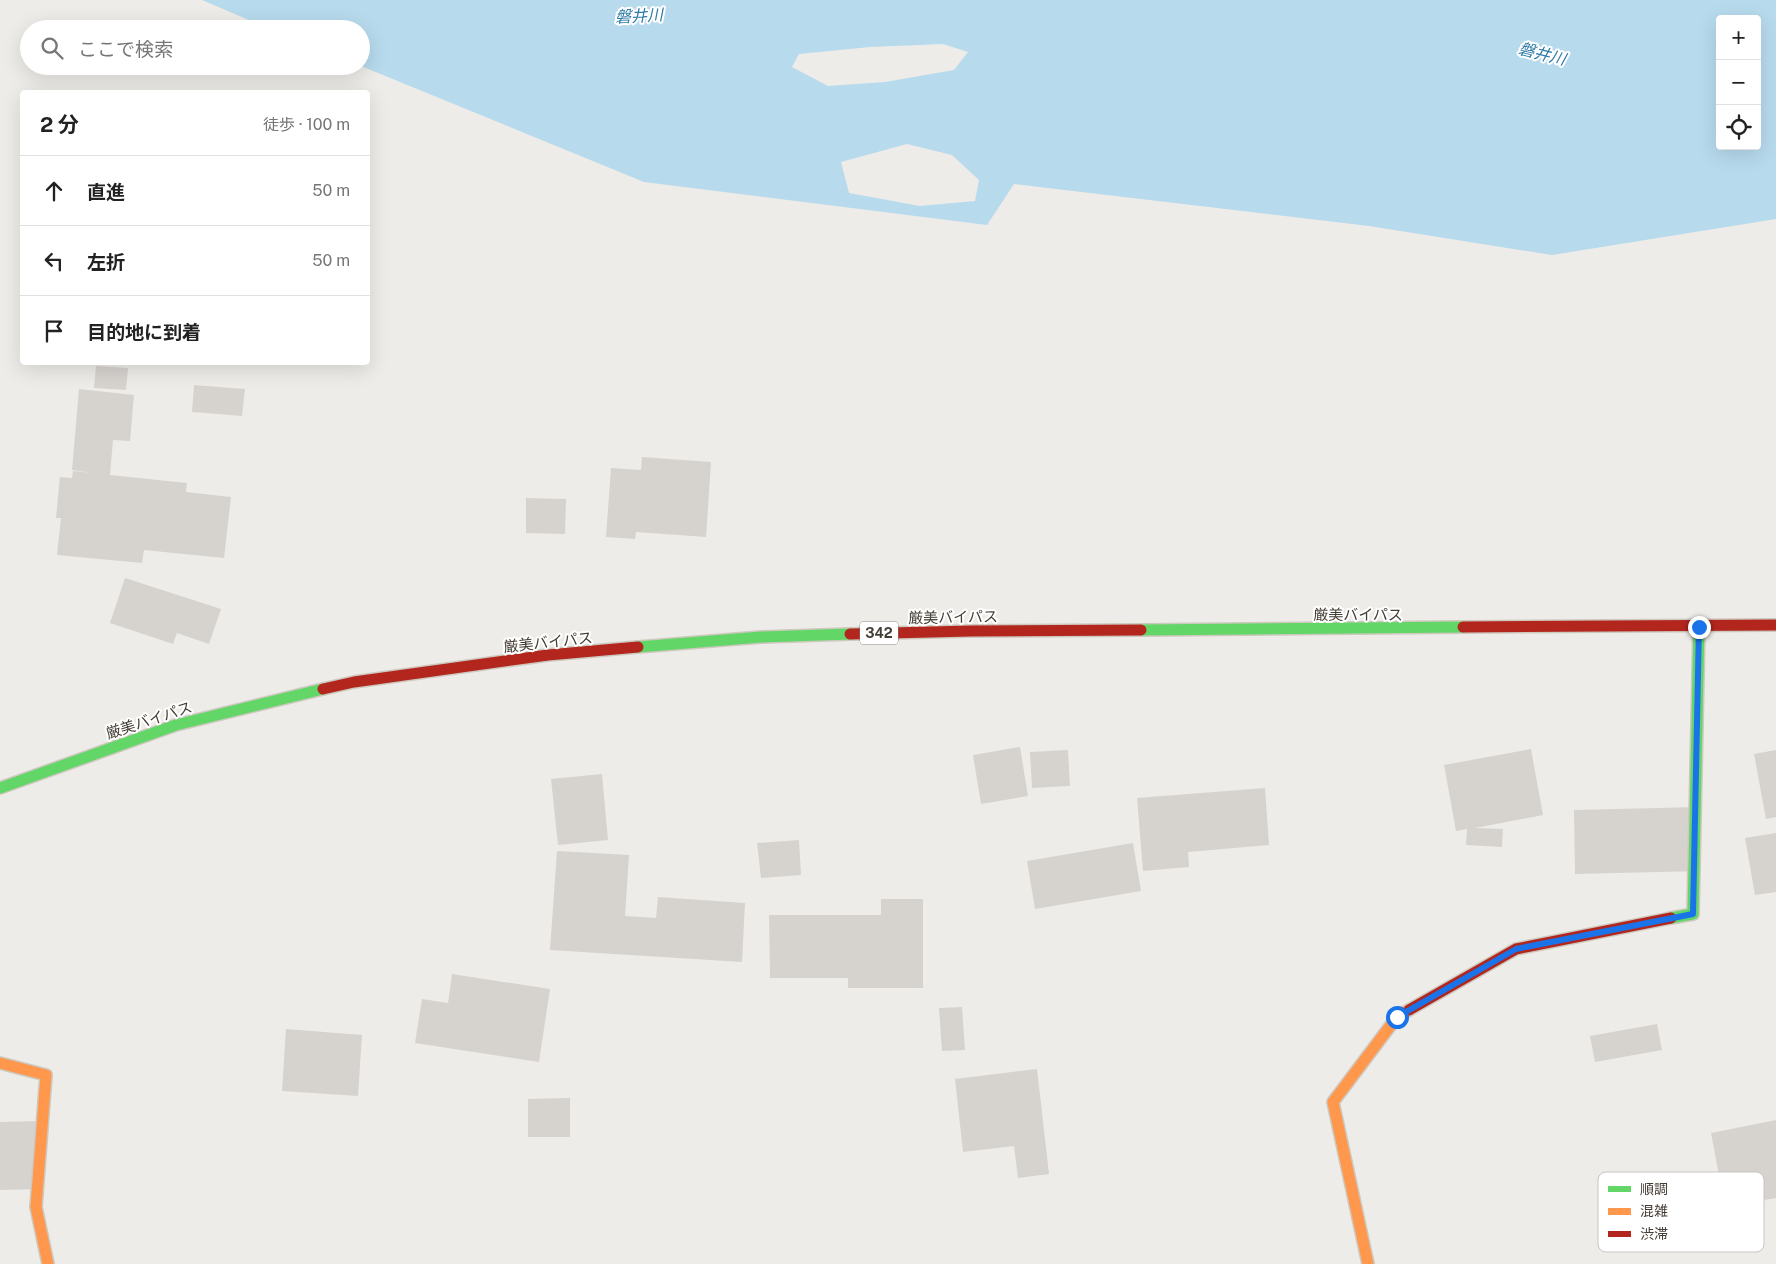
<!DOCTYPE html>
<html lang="ja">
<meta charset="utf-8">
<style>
body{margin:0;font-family:"Public Sans","Noto Sans JP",sans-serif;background:#f2f2f2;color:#222}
.controls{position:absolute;right:15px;top:15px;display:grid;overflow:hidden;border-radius:5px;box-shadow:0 5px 20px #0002}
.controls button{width:45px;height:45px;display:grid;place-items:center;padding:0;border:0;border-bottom:1px solid #e0e0e0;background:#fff;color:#222;font:25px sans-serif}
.stop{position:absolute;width:15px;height:15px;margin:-11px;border:4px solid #1a73e8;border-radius:50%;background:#fff}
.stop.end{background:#1a73e8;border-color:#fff;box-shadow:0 1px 5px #0008}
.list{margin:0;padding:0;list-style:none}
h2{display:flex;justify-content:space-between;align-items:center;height:65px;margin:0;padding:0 20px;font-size:21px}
h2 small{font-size:16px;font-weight:400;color:#767676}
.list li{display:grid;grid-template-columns:32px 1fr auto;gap:15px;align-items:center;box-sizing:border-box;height:70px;padding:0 20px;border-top:1px solid #e0e0e0}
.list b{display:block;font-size:19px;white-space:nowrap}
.list em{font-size:16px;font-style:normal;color:#767676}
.icon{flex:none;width:28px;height:28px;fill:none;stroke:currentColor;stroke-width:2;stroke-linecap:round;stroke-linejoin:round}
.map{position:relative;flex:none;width:1776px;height:1264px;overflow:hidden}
.search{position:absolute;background:#fff;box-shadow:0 5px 20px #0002;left:20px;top:20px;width:350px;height:55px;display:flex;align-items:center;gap:12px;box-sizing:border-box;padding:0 18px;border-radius:28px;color:#767676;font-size:19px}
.panel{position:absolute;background:#fff;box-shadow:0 5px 20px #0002;left:20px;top:90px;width:350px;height:275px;border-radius:5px}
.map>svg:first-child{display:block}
.water{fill:#b7daed;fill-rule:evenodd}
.building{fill:#d6d3cf}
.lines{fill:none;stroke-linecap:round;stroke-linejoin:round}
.fast-casing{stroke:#cec9bf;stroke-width:14}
.slow-casing{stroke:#cec9bf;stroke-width:14}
.jam-casing{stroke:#cec9bf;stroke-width:14}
.fast{stroke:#63d668;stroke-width:11}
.slow{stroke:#ff974d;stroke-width:11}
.jam{stroke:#b3261e;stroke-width:11}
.route{stroke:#1a73e8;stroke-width:6}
.labels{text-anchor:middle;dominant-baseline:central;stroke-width:4;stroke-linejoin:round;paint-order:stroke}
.shield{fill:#fff;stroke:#7c7771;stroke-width:1}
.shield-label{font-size:14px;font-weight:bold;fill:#443d34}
.street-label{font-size:15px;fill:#443d34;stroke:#fff}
.water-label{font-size:16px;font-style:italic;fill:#2e7aa6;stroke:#fff}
.key{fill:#fff;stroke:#c7c5c2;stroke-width:1}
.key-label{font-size:14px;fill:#443d34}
</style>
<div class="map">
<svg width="1776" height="1264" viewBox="0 0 1776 1264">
<rect width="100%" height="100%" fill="#eeece8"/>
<path class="water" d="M202,0H1776V219L1552,255L1369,226L1014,184L987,225L644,182L361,66V29H270ZM1720,19H1757V146H1720ZM943,44L968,52L954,70L885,82L828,86L792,67L799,54L870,47ZM907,144L952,155L979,180L975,201L920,206L849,193L841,162Z"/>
<path class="building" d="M96,366L128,368L126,390L94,388Z
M194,385L245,389L242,416L192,412Z
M79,389L134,395L130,441L113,440L110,475L187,483L186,492L231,497L224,558L144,550L142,563L57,555L61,518H56L60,477L72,478L73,471L93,473L72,470Z
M642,457L711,462L706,537L636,532L635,539L606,537L611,468L641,470Z
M526,498L566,499L565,534L526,533Z
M125,578L221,609L209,644L177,633L173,644L110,623Z
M1020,747L1028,796L981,804L973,755Z
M1531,749L1543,815L1475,828L1503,829L1502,847L1466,845L1467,829L1456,831L1444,765Z
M1068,750L1070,786L1032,788L1030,752Z
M1776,750V817L1766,819L1754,754Z
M602,774L608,840L558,845L551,779Z
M1265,788L1269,845L1188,852L1189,867L1143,871L1137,798Z
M1699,807L1700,871L1575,874L1574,810Z
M1776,833V892L1755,895L1745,838Z
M799,840L801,875L761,878L757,843Z
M1133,843L1141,891L1035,909L1027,861Z
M557,851L629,855L625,916L656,918L658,897L745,903L742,962L550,950Z
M881,899H923V988H848V978H770L769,915H881Z
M452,974L550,989L539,1062L415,1043L422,999L448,1003Z
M962,1007L965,1050L942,1051L939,1008Z
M1657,1024L1662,1050L1595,1062L1590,1036Z
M286,1029L362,1035L358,1096L282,1091Z
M1037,1069L1049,1174L1018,1178L1014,1146L963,1152L955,1079Z
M570,1098V1137H528V1099Z
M1776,1120V1198L1725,1207L1711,1133Z
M37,1121L39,1189L0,1190V1122Z"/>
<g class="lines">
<g class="fast-casing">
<path id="fast" d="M1141,630L1463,627
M638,647L761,637L850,634
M0,788L176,725L323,689
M1671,918L1693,914L1699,627"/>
</g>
<g class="slow-casing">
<path id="slow" d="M0,1063L46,1075L36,1207L48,1264
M1368,1264L1333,1102L1397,1017L1409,1010"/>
</g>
<g class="jam-casing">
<path id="jam" d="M1463,627L1776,625
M850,634L971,631L1141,630
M323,689L354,682L548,655L638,647
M1409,1010L1516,949L1671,918"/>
</g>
<use href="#fast" class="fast"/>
<use href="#slow" class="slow"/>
<use href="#jam" class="jam"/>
</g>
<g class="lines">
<path class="route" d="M1397,1017L1516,949L1693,914L1699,627"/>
</g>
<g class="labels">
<rect class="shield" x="860" y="621.5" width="38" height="23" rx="4"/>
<g class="shield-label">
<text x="879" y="633">342</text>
</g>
<g class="street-label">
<text x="1358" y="614">厳美バイパス</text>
<text transform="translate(953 617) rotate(-1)">厳美バイパス</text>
<text transform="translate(548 642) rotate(-6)">厳美バイパス</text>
<text transform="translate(149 720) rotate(-18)">厳美バイパス</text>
</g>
<g class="water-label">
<text transform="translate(639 16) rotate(-3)">磐井川</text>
<text transform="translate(1542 54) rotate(14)">磐井川</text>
</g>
</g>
<rect x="1598" y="1172" width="166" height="80" rx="8" class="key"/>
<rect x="1608" y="1186" width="23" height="6" fill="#63d668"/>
<rect x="1608" y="1208" width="23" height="7" fill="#ff974d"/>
<rect x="1608" y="1231" width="23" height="6" fill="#b3261e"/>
<g class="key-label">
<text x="1640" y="1194">順調</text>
<text x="1640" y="1216">混雑</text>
<text x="1640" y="1239">渋滞</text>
</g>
</svg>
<div class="controls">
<button>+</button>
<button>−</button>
<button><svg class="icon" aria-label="locate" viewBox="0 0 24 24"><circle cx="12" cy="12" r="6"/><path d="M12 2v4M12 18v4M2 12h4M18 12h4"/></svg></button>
</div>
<div class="stop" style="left:1397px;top:1017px"></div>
<div class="stop end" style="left:1699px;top:627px"></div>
<div class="search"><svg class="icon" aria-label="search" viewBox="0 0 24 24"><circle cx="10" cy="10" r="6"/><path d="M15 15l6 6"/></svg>ここで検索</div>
<section class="panel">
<h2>2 分<small>徒歩 · 100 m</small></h2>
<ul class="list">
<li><svg class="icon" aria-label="ahead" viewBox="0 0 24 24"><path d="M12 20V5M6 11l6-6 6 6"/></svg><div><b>直進</b></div><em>50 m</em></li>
<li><svg class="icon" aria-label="left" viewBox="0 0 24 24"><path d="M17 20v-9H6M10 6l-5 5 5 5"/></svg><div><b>左折</b></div><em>50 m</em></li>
<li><svg class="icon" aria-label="arrive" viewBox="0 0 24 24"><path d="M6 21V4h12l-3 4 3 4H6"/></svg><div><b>目的地に到着</b></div></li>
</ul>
</section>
</div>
